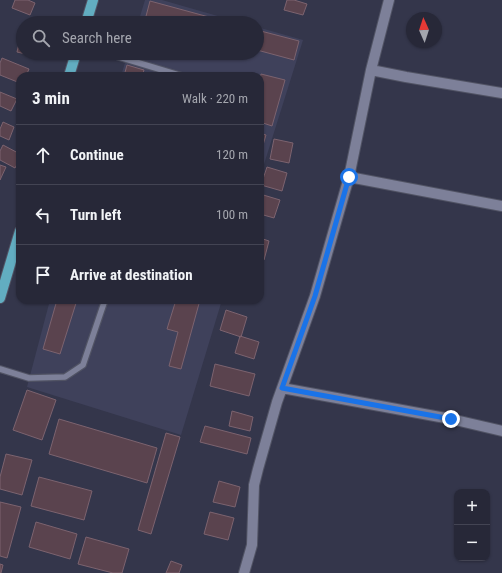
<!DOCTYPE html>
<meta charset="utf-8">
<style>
body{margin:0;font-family:"Roboto Condensed",sans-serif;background:#333443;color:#f1f3f6}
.controls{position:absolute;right:12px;bottom:12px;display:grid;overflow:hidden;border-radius:8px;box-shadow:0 1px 3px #0004}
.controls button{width:36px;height:36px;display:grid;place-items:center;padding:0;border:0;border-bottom:1px solid #434453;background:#272838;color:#f1f3f6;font:20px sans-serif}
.compass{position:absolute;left:406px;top:12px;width:36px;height:36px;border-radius:50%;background:#272838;box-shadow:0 1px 3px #0004;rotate:357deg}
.stop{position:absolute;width:12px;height:12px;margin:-9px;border:3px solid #1a73e8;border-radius:50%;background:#fff}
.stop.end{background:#1a73e8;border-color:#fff;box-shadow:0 1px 4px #0008}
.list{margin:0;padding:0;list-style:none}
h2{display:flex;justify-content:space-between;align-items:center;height:52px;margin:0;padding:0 16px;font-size:17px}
h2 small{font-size:13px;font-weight:400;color:#a4a6ae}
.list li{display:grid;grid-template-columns:26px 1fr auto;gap:12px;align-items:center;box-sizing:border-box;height:60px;padding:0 16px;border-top:1px solid #434453}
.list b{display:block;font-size:15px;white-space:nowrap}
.list em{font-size:13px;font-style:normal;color:#a4a6ae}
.icon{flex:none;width:22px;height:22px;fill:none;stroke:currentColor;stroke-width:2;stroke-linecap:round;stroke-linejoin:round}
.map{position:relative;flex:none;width:502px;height:573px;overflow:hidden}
.search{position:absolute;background:#272838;box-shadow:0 1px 3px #0004;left:16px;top:16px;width:248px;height:44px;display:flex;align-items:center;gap:10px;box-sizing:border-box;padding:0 14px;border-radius:22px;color:#a4a6ae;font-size:15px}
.panel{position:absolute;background:#272838;box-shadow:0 1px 3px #0004;left:16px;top:72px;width:248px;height:232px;border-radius:12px}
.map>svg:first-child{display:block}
.built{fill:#3f415b}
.building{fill:#5a434e;stroke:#7c636f}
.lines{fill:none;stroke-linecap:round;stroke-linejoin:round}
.service-casing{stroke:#515364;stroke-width:8}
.minor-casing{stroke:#515364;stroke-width:12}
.primary-casing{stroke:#515364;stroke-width:12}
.service{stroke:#7d8099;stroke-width:5.5}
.minor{stroke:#7d8099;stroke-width:10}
.primary{stroke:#62adc1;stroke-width:10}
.route{stroke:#1a73e8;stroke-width:5}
</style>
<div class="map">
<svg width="502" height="573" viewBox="0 0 502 573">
<rect width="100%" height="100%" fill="#34364b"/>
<path class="built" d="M145,0H162L242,23H138Z
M257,27L303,40L260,177V76H121L128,53H257Z
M50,300H222L181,435L27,387Z"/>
<path class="building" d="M15,0H28L35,3L30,15L12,8Z
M287,0H294L307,4L303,15L284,10Z
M150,1L231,23H155L145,20Z
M257,30L299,41L294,60L257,50Z
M20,39H23V53H35L34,56L17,52Z
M2,58L29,69L26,76H20V83L0,75V63Z
M127,65L144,70L142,76H124Z
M261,74L285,80L272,126L260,122V79Z
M0,92L17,99L11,111L0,106Z
M3,122L14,127L9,140L0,136V129Z
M260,133L266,135L260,155Z
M274,139L293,143L289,163L270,159Z
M3,145L20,154V159L15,168L0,160V151Z
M0,165L6,167L0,180Z
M267,167L287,173L282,191L261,185Z
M260,194L280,200L274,218L260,214Z
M260,238L269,241L264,260L260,259Z
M57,300H77L60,354L43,349Z
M176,300H200L181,369L169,366L178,332L167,329Z
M226,310L247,317L241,337L220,330Z
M240,336L259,342L254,359L235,353Z
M215,364L255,374L249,396L210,386Z
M27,390L56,400L42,440L13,430Z
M232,411L253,417L250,431L229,426Z
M59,419L157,448L147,483L49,454Z
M205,426L251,438L247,454L200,442Z
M166,433L180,437L151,534L138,530Z
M6,454L32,460L22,495L0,489V477Z
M39,477L92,491L84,520L31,506Z
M219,481L240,487L235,507L213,502Z
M0,502L21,507L7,558L0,556Z
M210,512L234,518L228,540L204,534Z
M36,522L77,534L70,559L29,547Z
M86,537L129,549L122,573H113L78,564Z
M171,561L182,565L179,573H166Z
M0,564L3,565L1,573H0Z"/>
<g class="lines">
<g class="service-casing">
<path id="service" d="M106,53L182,76
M0,369L29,378L65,377L83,365L105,300"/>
</g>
<g class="minor-casing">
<path id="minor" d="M389,0L371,70L406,77L502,93
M371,70L349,177L502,206
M282,388L451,419L502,431
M244,573L252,545L254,485L258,469L277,402L315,296L349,177"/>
</g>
<g class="primary-casing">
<path id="primary" d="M86,23L93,0
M69,76L76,53
M0,298L20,231"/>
</g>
<use href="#service" class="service"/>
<use href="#minor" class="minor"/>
<use href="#primary" class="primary"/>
</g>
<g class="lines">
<path class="route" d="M349,177L315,296L282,388L451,419"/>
</g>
</svg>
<div class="controls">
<button>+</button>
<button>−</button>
</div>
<svg class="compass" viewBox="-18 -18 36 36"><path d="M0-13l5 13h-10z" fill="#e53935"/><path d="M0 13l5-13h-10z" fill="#a4a6ae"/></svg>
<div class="stop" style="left:349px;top:177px"></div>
<div class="stop end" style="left:451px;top:419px"></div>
<div class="search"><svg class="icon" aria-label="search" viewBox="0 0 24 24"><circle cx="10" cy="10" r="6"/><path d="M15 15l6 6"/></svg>Search here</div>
<section class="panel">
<h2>3 min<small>Walk · 220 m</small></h2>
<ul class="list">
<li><svg class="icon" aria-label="ahead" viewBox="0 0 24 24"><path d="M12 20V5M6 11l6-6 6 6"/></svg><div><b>Continue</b></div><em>120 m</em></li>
<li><svg class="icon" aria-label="left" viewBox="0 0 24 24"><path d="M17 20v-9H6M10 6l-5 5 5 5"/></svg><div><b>Turn left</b></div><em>100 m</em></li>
<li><svg class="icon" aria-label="arrive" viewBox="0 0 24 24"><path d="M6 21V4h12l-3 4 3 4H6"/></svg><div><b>Arrive at destination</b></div></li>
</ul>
</section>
</div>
